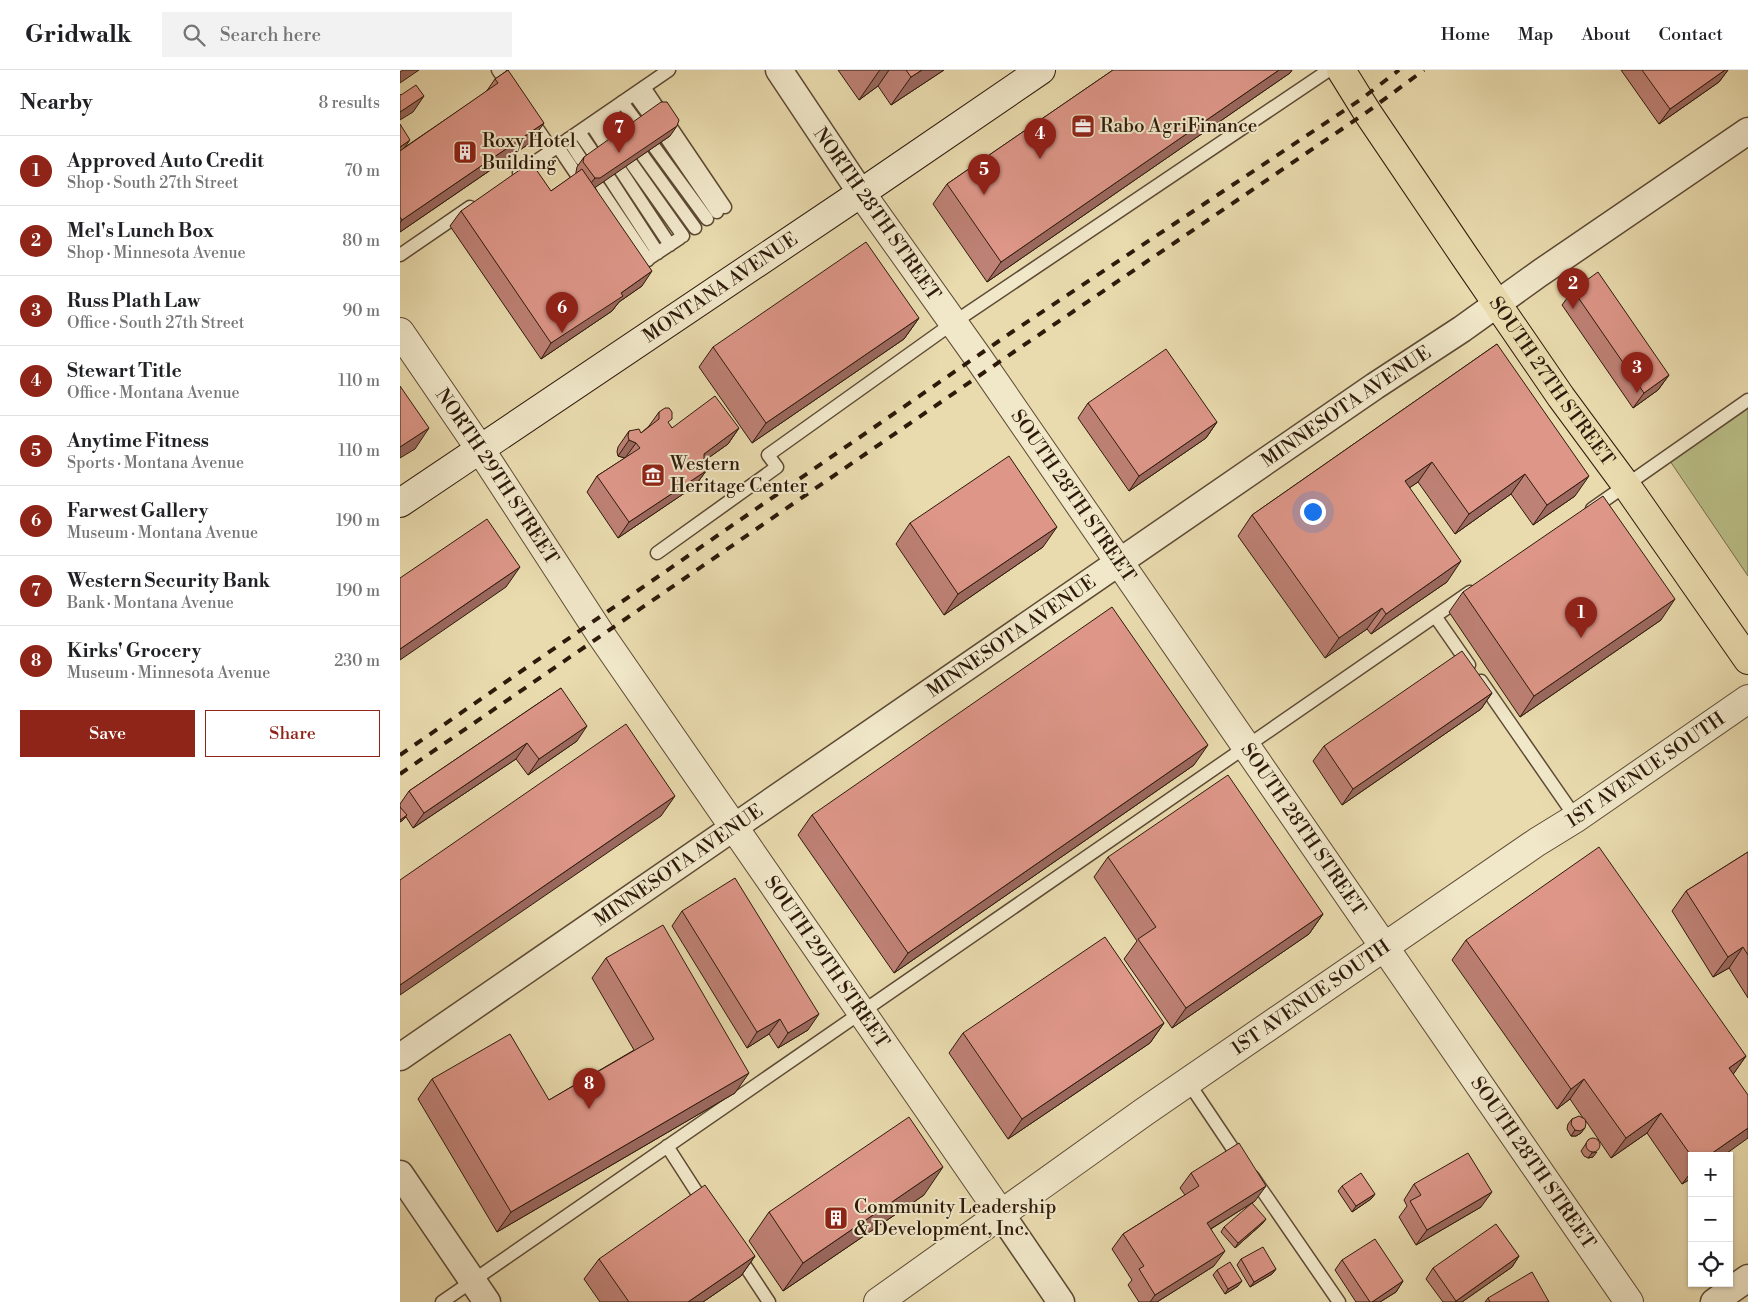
<!DOCTYPE html>
<meta charset="utf-8">
<style>
body{margin:0;font-family:"Libre Bodoni",serif;background:#f2f2f2;color:#202124}
.controls{position:absolute;right:15px;bottom:15px;display:grid;overflow:hidden;border-radius:0px;box-shadow:0 1px 4px #0004}
.controls button{width:45px;height:45px;display:grid;place-items:center;padding:0;border:0;border-bottom:1px solid #e0e0e0;background:#fff;color:#202124;font:25px sans-serif}
.you{position:absolute;left:912px;top:441px;width:18px;height:18px;margin:-12px;border:4px solid #fff;border-radius:50%;background:#1a73e8;box-shadow:0 0 0 8px #1a73e833}
.badge{display:grid;place-items:center;width:32px;height:32px;border-radius:50%;background:#8f2418;color:#fff;font-size:16px;font-weight:700}
.pin{position:absolute;translate:-50% -41px;filter:drop-shadow(0 1px 2px #0008)}
.pin::after{content:'';position:absolute;top:26px;width:18px;height:15px;background:inherit;clip-path:polygon(0 0,100% 0,50% 100%)}
.list{margin:0;padding:0;list-style:none}
h2{display:flex;justify-content:space-between;align-items:center;height:65px;margin:0;padding:0 20px;font-size:21px}
h2 small{font-size:16px;font-weight:400;color:#757577}
.list li{display:grid;grid-template-columns:32px 1fr auto;gap:15px;align-items:center;box-sizing:border-box;height:70px;padding:0 20px;border-top:1px solid #e0e0e0}
.list b{display:block;font-size:19px;white-space:nowrap}
.list p{margin:0;font-size:16px;white-space:nowrap;color:#757577}
.list em{font-size:16px;font-style:normal;color:#757577}
.actions{display:flex;gap:10px;padding:15px 20px}
.actions a{flex:1;padding:11px 0;border:1px solid #8f2418;border-radius:0px;text-align:center;font-size:18px;color:#8f2418}
.actions .main{background:#8f2418;color:#fff}
.icon{flex:none;width:28px;height:28px;fill:none;stroke:currentColor;stroke-width:2;stroke-linecap:round;stroke-linejoin:round}
.map{position:relative;flex:none;width:1348px;height:1232px;overflow:hidden}
header{display:flex;align-items:center;gap:30px;box-sizing:border-box;height:70px;padding:0 25px;background:#fff;border-bottom:1px solid #e0e0e0}
header strong{font-size:24px}
nav{display:flex;gap:28px;margin-inline-start:auto;font-size:18px}
.search{width:350px;height:45px;background:#f2f2f2;display:flex;align-items:center;gap:12px;box-sizing:border-box;padding:0 18px;border-radius:0px;color:#757577;font-size:19px}
main{display:flex}
aside{flex:1;background:#fff}
.map>svg:first-child{display:block}
.green{fill:#babf88;stroke:#746c4a}
.lines{fill:none;stroke-linecap:round;stroke-linejoin:round}
.service-casing{stroke:#5d4a34;stroke-width:15}
.minor-casing{stroke:#5d4a34;stroke-width:29}
.tertiary-casing{stroke:#5d4a34;stroke-width:30}
.secondary-casing{stroke:#2e1a0b;stroke-width:30}
.primary-casing{stroke:#2e1a0b;stroke-width:30}
.service{stroke:#f1e8ca;stroke-width:12}
.minor{stroke:#f1e8ca;stroke-width:26}
.tertiary{stroke:#f1e8ca;stroke-width:28}
.secondary{stroke:#f1e8ca;stroke-width:28}
.primary{stroke:#e9dbae;stroke-width:28}
.rail{stroke:#2e1a0b;stroke-width:4;stroke-dasharray:9 9;stroke-linecap:butt}
.wall{fill:#be8175;stroke:#2e1a0b}
.shaded-wall{fill:#9b695f;stroke:#2e1a0b}
.building{fill:#dd9688;stroke:#2e1a0b}
.labels{text-anchor:middle;dominant-baseline:central;stroke-width:4;stroke-linejoin:round;paint-order:stroke}
.poi-label{font-size:19px;fill:#2e1a0b;stroke:#f1e8ca;text-anchor:start}
.street-label{font-size:19px;fill:#2e1a0b;stroke:#f1e8ca}
</style>
<header>
<strong>Gridwalk</strong>
<div class="search"><svg class="icon" aria-label="search" viewBox="0 0 24 24"><circle cx="10" cy="10" r="6"/><path d="M15 15l6 6"/></svg>Search here</div>
<nav><a>Home</a><a>Map</a><a>About</a><a>Contact</a></nav>
</header>
<main>
<aside>
<h2>Nearby<small>8 results</small></h2>
<ul class="list">
<li><span class="badge">1</span><div><b>Approved Auto Credit</b><p>Shop · South 27th Street</p></div><em>70 m</em></li>
<li><span class="badge">2</span><div><b>Mel's Lunch Box</b><p>Shop · Minnesota Avenue</p></div><em>80 m</em></li>
<li><span class="badge">3</span><div><b>Russ Plath Law</b><p>Office · South 27th Street</p></div><em>90 m</em></li>
<li><span class="badge">4</span><div><b>Stewart Title</b><p>Office · Montana Avenue</p></div><em>110 m</em></li>
<li><span class="badge">5</span><div><b>Anytime Fitness</b><p>Sports · Montana Avenue</p></div><em>110 m</em></li>
<li><span class="badge">6</span><div><b>Farwest Gallery</b><p>Museum · Montana Avenue</p></div><em>190 m</em></li>
<li><span class="badge">7</span><div><b>Western Security Bank</b><p>Bank · Montana Avenue</p></div><em>190 m</em></li>
<li><span class="badge">8</span><div><b>Kirks' Grocery</b><p>Museum · Minnesota Avenue</p></div><em>230 m</em></li>
</ul>
<div class="actions"><a class="main">Save</a><a>Share</a></div>
</aside>
<div class="map">
<svg width="1348" height="1232" viewBox="0 0 1348 1232">
<rect width="100%" height="100%" fill="#e9dbae"/>
<filter id="stains"><feTurbulence type="fractalNoise" baseFrequency=".004" numOctaves="4"/><feColorMatrix values="0 0 0 0 .2 0 0 0 0 .09 0 0 0 0 .02 0 0 0 .5 -.17"/></filter>
<radialGradient id="worn" r=".72"><stop offset=".6" stop-color="#630" stop-opacity="0"/><stop offset="1" stop-color="#630" stop-opacity=".3"/></radialGradient>
<path class="green" d="M1348,337V506L1270,391Z"/>
<g class="lines">
<g class="service-casing">
<path id="service" d="M98,0L111,19
M244,17L325,137
M234,24L247,42
M222,32L236,51
M211,40L224,60
M130,48L152,80
M199,48L213,68
M191,54L204,74
M179,62L192,81
M168,69L181,89
M267,69L317,142
M158,77L185,117
M255,78L307,149
M243,86L295,158
M232,94L283,166
M221,101L270,175
M119,103L269,0
M210,109L258,183
M199,117L248,190
M0,185L70,137
M235,189L239,195L280,168
M1192,439L1348,330
M257,483L377,397L368,385L553,253L929,0
M1035,546L1069,595
M1081,611L1176,748
M788,1012L841,1091
M267,1076L305,1135
M853,1107L939,1232
M338,1185L369,1232
M42,1232L1070,522"/>
</g>
<g class="minor-casing">
<g id="minor">
<path d="M379,0L461,123"/>
<path id="s1" d="M0,987L975,316L1062,259L1140,203L1348,61"/>
<path d="M0,1104L87,1232"/>
<path d="M601,1144L661,1232"/>
<path d="M1314,1232L1348,1208"/>
</g>
</g>
<g class="tertiary-casing">
<g id="tertiary">
<path id="s2" d="M461,123L577,286L1229,1232"/>
<path id="s3" d="M0,262L80,379L201,565L601,1144"/>
<path id="s4" d="M478,1232L744,1042L1137,772L1176,748L1348,629"/>
</g>
</g>
<g class="secondary-casing">
<g id="secondary">
<path id="s5" d="M0,433L461,123L641,0"/>
</g>
</g>
<g class="primary-casing">
<g id="primary">
<path id="s6" d="M941,0L967,42L1065,187L1161,327L1226,415L1348,590"/>
</g>
</g>
<use href="#service" class="service"/>
<use href="#minor" class="minor"/>
<use href="#tertiary" class="tertiary"/>
<use href="#secondary" class="secondary"/>
<use href="#primary" class="primary"/>
<path class="rail" d="M0,685L612,262L960,30L999,0
M0,704L621,277L967,42L1024,0"/>
</g>
<path class="wall" d="M108,0L130,73L0,162V54L5,77L86,22L95,9Z
M438,0H544L491,35L478,16L459,30Z
M713,0H892L890,3L587,212L533,134L547,114Z
M1221,0H1328L1319,12L1259,54Z
M270,66L195,117L242,216L219,232L212,241L141,289L50,156L61,141L151,121L176,104V102L177,97L184,87Z
M1173,220L1269,305L1258,320L1233,338L1162,235Z
M519,248L504,269L352,373L299,297L313,277Z
M1097,274L1175,426L1133,455L1111,424L1055,464L1018,412L1009,418L1047,512L971,564L967,559L925,588L838,466L852,445Z
M688,333L817,352L806,368L729,421L678,348Z
M259,342L272,358H339L328,374L304,391L302,394L306,401L295,416L218,468L187,422L197,406L225,388L218,386L217,382L218,377L229,361L241,363L249,356Z
M510,453L643,477L544,545L496,474Z
M1063,522L1261,550L1120,647L1049,542Z
M161,618L177,671L128,705L116,689L13,758L6,747L3,750L0,752V734L9,721Z
M1092,623L1081,639L942,735L913,691L924,676Z
M794,695L494,903L398,765L412,745Z
M1348,782V928L1329,898L1313,907L1272,841L1286,821Z
M708,787L923,844L909,864L772,958L724,889L737,871L694,807Z
M282,841L408,960L378,978L369,964L347,978L272,856Z
M1066,870L1346,986L1333,1004L1292,1086V1108L1282,1114L1247,1063L1211,1088L1186,1051L1181,1063L1176,1066H1171L1167,1059L1168,1054L1172,1049L1183,1048L1170,1029L1157,1039L1052,890Z
M206,888L335,1023L97,1162L18,1029L32,1009L149,1030L234,980L192,908Z
M764,953L750,973L608,1069L549,983L563,963Z
M1189,1069L1193,1087L1188,1088L1184,1086L1181,1081Z
M791,1103L855,1131L811,1159L814,1196L757,1232H739L728,1215L732,1210L712,1179L723,1164L785,1125L780,1118Z
M1014,1114L1081,1137L1016,1175L999,1147L1007,1136L1004,1130Z
M942,1116L975,1124L971,1129L952,1142L938,1121Z
M524,1125L383,1221L349,1171L369,1142Z
M866,1149L862,1154L835,1178L821,1162L824,1157Z
M355,1186L341,1206L303,1232H200L184,1209L199,1189Z
M1119,1186L1112,1197L1062,1232H1043L1026,1209L1033,1198Z
M841,1189L876,1199L872,1204L850,1217L837,1195Z
M942,1190L1003,1211L996,1222L980,1232H956L935,1200Z
M817,1200L838,1216L825,1224L813,1205Z
M1088,1228L1149,1232H1085Z"/>
<path class="shaded-wall" d="M3,0H19L0,13V2Z
M480,0H489L478,16L459,30L479,1Z
M522,0H544L491,35L511,7Z
M879,0H892L890,3L587,212L601,192Z
M1325,0H1328L1319,12L1259,54L1270,39Z
M24,26L13,42L0,50V42Z
M144,53L130,73L0,162V153L2,150Z
M277,56L270,66L193,119L187,118L195,108Z
M10,70L0,84V77Z
M252,201L242,216L219,232L212,241L141,289L151,273L221,223Z
M519,248L504,269L352,373L366,353Z
M1269,305L1258,320L1233,338L1244,323Z
M817,352L806,368L729,421L739,406Z
M29,358L15,379L0,388V377Z
M339,358L328,374L304,391L293,407L304,384Z
M229,370L236,373L225,388L218,386Z
M1032,392L1018,412L990,431L1005,411Z
M306,401L295,416L218,468L229,452Z
M1125,404L1111,424L1055,464L1069,444Z
M1189,406L1175,426L1133,455L1147,435Z
M657,457L643,477L544,545L558,524Z
M1061,491L1047,512L971,564L986,544Z
M120,497L106,517L0,590V579Z
M1275,529L1261,550L1120,647L1134,626Z
M982,538L967,559L925,588L939,568Z
M1092,623L1081,639L942,735L953,719Z
M187,656L177,671L128,705L139,689Z
M127,673L116,689L13,758L24,743Z
M808,675L794,695L494,903L508,883Z
M275,726L261,746L0,925V915Z
M7,745L3,750L0,752V750Z
M923,844L909,864L772,958L786,938Z
M1343,877L1329,898L1313,907L1328,887Z
M419,944L408,960L378,978L388,963Z
M380,949L369,964L347,978L357,962Z
M764,953L750,973L608,1069L622,1049Z
M1346,986L1332,1006L1329,998Z
M349,1003L335,1023L97,1162L111,1142Z
M1184,1009L1170,1029L1157,1039L1171,1019Z
M1261,1043L1247,1063L1211,1088L1226,1068Z
M1185,1058L1181,1063L1176,1066H1171L1175,1060Z
M1348,1058V1068L1323,1086H1308Z
M1197,1082L1193,1087L1188,1088L1192,1083Z
M543,1097L524,1125L383,1221L403,1193Z
M1292,1101V1108L1282,1114Z
M866,1116L855,1131L796,1168L807,1153Z
M1092,1122L1081,1137L1016,1175L1027,1160Z
M975,1124L971,1129L952,1142L956,1136Z
M866,1149L862,1154L835,1178L838,1173Z
M825,1181L814,1196L757,1232H750L755,1225Z
M355,1186L341,1206L303,1232H288Z
M1119,1186L1112,1197L1062,1232H1055Z
M876,1199L872,1204L850,1217L854,1212Z
M842,1211L838,1216L825,1224L828,1219Z
M1003,1211L996,1222L980,1232H972Z"/>
<path class="building" d="M108,0L144,53L2,150L0,147V81L98,13L95,9Z
M506,0H522L511,7Z
M713,0H879L601,192L547,114Z
M1242,0H1325L1270,39Z
M16,15L24,26L0,42V24L1,25Z
M261,32H267L279,50L277,56L200,108H195L183,92L184,87Z
M0,54L10,70L0,77Z
M131,92L151,121L182,99L252,201L221,223L223,226L151,273L61,141Z
M466,172L519,248L366,353L313,277Z
M1198,202L1269,305L1244,323L1173,220Z
M1097,274L1189,406L1147,435L1125,404L1069,444L1032,392L1005,411L1061,491L986,544L982,538L939,568L852,445Z
M766,279L817,352L739,406L688,333Z
M0,316L29,358L0,377Z
M315,326L339,358L304,384V391L301,393L306,401L229,452L197,406L240,378L236,373L229,370L228,366L229,361L239,359L241,363L259,349V342L265,338H269L272,342V349L268,352L272,358Z
M609,386L657,457L558,524L510,453Z
M1203,426L1275,529L1134,626L1063,522Z
M87,449L120,497L0,579V508Z
M712,537L808,675L508,883L412,745Z
M1062,581L1092,623L953,719L924,676Z
M161,618L187,656L139,689L127,673L24,743L9,721Z
M226,654L275,726L0,915V810Z
M828,705L923,844L786,938L738,869L756,857L708,787Z
M0,737L7,745L0,750Z
M1199,777L1346,986L1329,998L1348,1025V1058L1308,1086H1292V1087L1261,1043L1226,1068L1184,1009L1171,1019L1066,870Z
M1348,782V885L1343,877L1328,887L1286,821Z
M335,808L419,944L388,963L380,949L357,962L282,841Z
M263,855L349,1003L111,1142L32,1009L110,964L149,1030L254,969L206,888Z
M705,867L764,953L622,1049L563,963Z
M1179,1046L1185,1049L1186,1053L1185,1058L1180,1061L1175,1060L1171,1054L1172,1049Z
M509,1047L543,1097L403,1193L369,1142Z
M1186 1075a7 7 0 1 1 14 0a7 7 0 1 1-14 0Z
M839,1073L866,1116L807,1153L825,1181L755,1225L739,1199L744,1196L723,1164L799,1116L791,1103Z
M1068,1083L1092,1122L1027,1160L1010,1131L1021,1125L1014,1114Z
M961,1103L975,1124L956,1136L942,1116Z
M305,1115L355,1186L288,1232H229L199,1189Z
M852,1133L866,1149L838,1173L824,1157Z
M1096,1154L1119,1186L1056,1231L1033,1198Z
M975,1169L1003,1211L972,1232H970L942,1190Z
M863,1177L876,1199L854,1212L841,1189Z
M830,1192L842,1211L828,1219L817,1200Z
M1132,1202L1149,1232H1090L1088,1228Z"/>
<defs>
<g id="office-square" transform="scale(1.25)"><rect x="-9" y="-9" width="18" height="18" rx="4" fill="#8f2418" stroke="#f1e8ca"/><path d="M-6-3h4V-5.5h4V-3h4V5H-6ZM-1-4.5V-3h2v-1.5ZM-6 0V1H6V0Z" fill="#fff"/></g>
<g id="building-square" transform="scale(1.25)"><rect x="-9" y="-9" width="18" height="18" rx="4" fill="#8f2418" stroke="#f1e8ca"/><path d="M-4-6H4V6H1V3H-1V6H-4ZM-2.5-4.3h1.7v1.8h-1.7ZM.8-4.3h1.7v1.8H.8ZM-2.5-1h1.7V.8h-1.7ZM.8-1h1.7V.8H.8Z" fill="#fff"/></g>
<g id="museum-square" transform="scale(1.25)"><rect x="-9" y="-9" width="18" height="18" rx="4" fill="#8f2418" stroke="#f1e8ca"/><path d="M0-6L6-3V-2H-6V-3ZM-5-1h2V3h-2ZM-1-1h2V3h-2ZM3-1h2V3H3ZM-6 4H6V6H-6Z" fill="#fff"/></g>
</defs>
<g fill-rule="evenodd">
<use href="#office-square" x="683" y="56"/>
<use href="#building-square" x="65" y="82"/>
<use href="#museum-square" x="253" y="405"/>
<use href="#building-square" x="436" y="1148"/>
</g>
<g class="labels">
<g class="poi-label">
<text x="700" y="56">Rabo AgriFinance</text>
<text x="82" y="71">Roxy Hotel<tspan x="82" dy="22">Building</tspan></text>
<text x="270" y="394">Western<tspan x="270" dy="22">Heritage Center</tspan></text>
<text x="454" y="1137">Community Leadership<tspan x="454" dy="22">&amp; Development, Inc.</tspan></text>
</g>
<g class="street-label">
<text transform="translate(477 144) rotate(55)">NORTH 28TH STREET</text>
<text stroke="none"><textPath href="#s5" startOffset="386">MONTANA AVENUE</textPath></text>
<text stroke="none"><textPath href="#s6" startOffset="376">SOUTH 27TH STREET</textPath></text>
<text stroke="none"><textPath href="#s1" startOffset="1148">MINNESOTA AVENUE</textPath></text>
<text stroke="none"><textPath href="#s3" startOffset="174">NORTH 29TH STREET</textPath></text>
<text stroke="none"><textPath href="#s2" startOffset="370">SOUTH 28TH STREET</textPath></text>
<text stroke="none"><textPath href="#s1" startOffset="742">MINNESOTA AVENUE</textPath></text>
<text stroke="none"><textPath href="#s4" startOffset="934">1ST AVENUE SOUTH</textPath></text>
<text stroke="none"><textPath href="#s2" startOffset="775">SOUTH 28TH STREET</textPath></text>
<text stroke="none"><textPath href="#s1" startOffset="338">MINNESOTA AVENUE</textPath></text>
<text stroke="none"><textPath href="#s3" startOffset="761">SOUTH 29TH STREET</textPath></text>
<text stroke="none"><textPath href="#s4" startOffset="529">1ST AVENUE SOUTH</textPath></text>
<text stroke="none"><textPath href="#s2" startOffset="1180">SOUTH 28TH STREET</textPath></text>
</g>
</g>
<rect width="100%" height="100%" filter="url(#stains)"/>
<rect width="100%" height="100%" fill="url(#worn)"/>
</svg>
<div class="controls">
<button>+</button>
<button>−</button>
<button><svg class="icon" aria-label="locate" viewBox="0 0 24 24"><circle cx="12" cy="12" r="6"/><path d="M12 2v4M12 18v4M2 12h4M18 12h4"/></svg></button>
</div>
<div class="you"></div>
<div class="pin badge" style="left:1181px;top:568px">1</div>
<div class="pin badge" style="left:1173px;top:239px">2</div>
<div class="pin badge" style="left:1237px;top:323px">3</div>
<div class="pin badge" style="left:640px;top:89px">4</div>
<div class="pin badge" style="left:584px;top:125px">5</div>
<div class="pin badge" style="left:162px;top:263px">6</div>
<div class="pin badge" style="left:219px;top:83px">7</div>
<div class="pin badge" style="left:189px;top:1039px">8</div>
</div>
</main>
